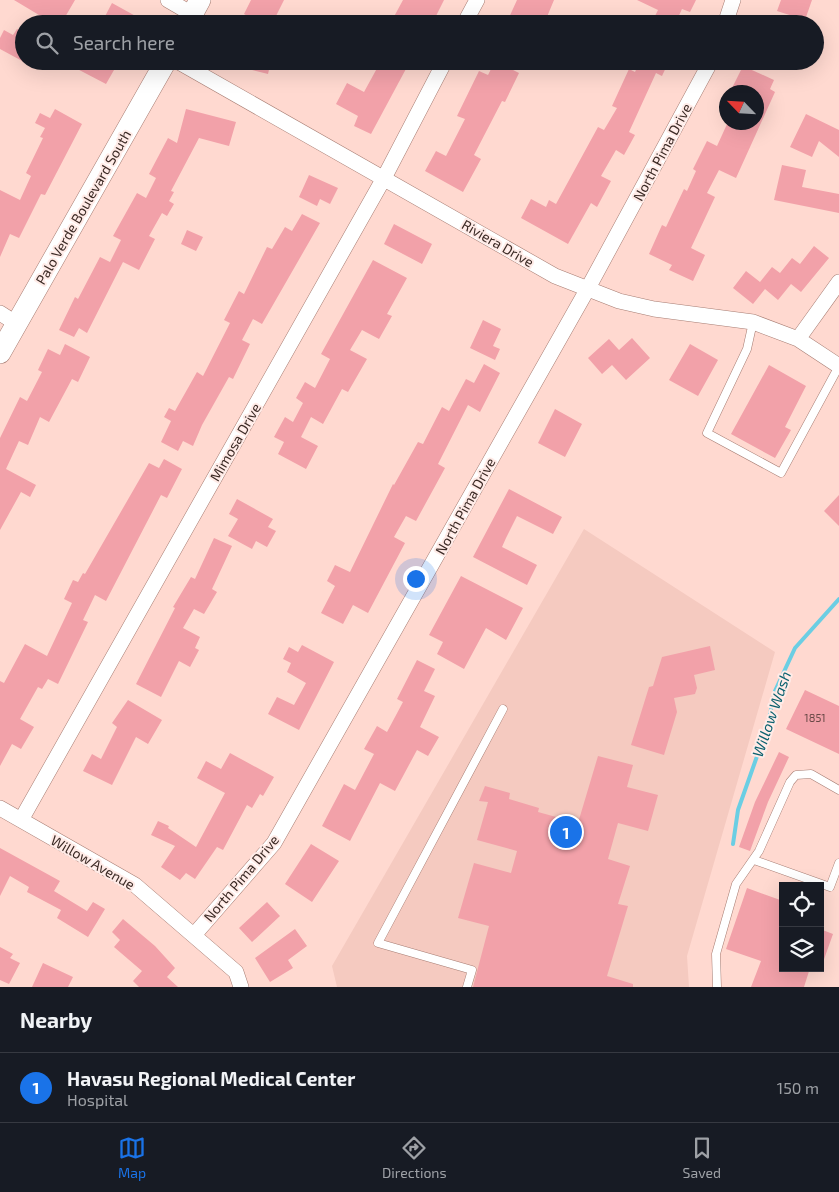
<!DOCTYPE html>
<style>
body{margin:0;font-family:"Exo 2",sans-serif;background:#242831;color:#f1f3f6}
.controls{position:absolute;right:15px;bottom:15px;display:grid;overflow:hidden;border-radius:0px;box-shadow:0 5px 20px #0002}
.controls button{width:45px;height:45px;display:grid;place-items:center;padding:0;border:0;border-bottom:1px solid #363941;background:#171b24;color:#f1f3f6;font:25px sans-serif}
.compass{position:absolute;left:719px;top:85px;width:45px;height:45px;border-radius:50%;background:#171b24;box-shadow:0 5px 20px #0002;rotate:295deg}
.you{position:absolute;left:415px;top:578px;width:18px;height:18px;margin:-12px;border:4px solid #fff;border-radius:50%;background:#1a73e8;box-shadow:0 0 0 8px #1a73e833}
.badge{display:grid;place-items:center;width:32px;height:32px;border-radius:50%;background:#1a73e8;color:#fff;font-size:16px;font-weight:700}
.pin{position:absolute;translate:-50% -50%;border:2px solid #fff;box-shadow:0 1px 5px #0006}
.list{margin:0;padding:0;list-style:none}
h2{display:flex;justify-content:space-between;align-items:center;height:65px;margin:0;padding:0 20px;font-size:21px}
h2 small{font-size:16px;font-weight:400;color:#9ea1a6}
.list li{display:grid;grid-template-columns:32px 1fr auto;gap:15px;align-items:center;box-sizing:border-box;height:70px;padding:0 20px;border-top:1px solid #363941}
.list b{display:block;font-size:19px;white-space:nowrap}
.list p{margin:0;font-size:16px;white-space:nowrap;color:#9ea1a6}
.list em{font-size:16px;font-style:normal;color:#9ea1a6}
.icon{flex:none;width:28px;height:28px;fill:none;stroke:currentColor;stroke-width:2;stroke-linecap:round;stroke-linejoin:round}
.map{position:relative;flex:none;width:839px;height:987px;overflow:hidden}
.search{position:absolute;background:#171b24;box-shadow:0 5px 20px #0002;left:15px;right:15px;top:15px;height:55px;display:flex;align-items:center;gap:12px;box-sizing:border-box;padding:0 18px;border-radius:28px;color:#9ea1a6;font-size:19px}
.sheet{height:135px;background:#171b24}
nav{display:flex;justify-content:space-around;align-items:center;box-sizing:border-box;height:70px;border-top:1px solid #363941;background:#171b24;font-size:14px;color:#9ea1a6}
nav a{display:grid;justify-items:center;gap:2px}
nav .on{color:#1a73e8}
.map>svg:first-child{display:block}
.built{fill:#f5cac0}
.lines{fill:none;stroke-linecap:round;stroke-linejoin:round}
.stream{stroke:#6bcee3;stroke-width:4}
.building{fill:#f2a1a9}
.service-casing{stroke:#a77d73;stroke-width:9}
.minor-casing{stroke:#a77d73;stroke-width:16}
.secondary-casing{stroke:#a77d73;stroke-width:22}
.service{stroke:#fff;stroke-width:8}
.minor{stroke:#fff;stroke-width:15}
.secondary{stroke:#fff;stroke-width:21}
.labels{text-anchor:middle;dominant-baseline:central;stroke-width:4;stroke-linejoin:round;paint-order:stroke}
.number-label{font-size:11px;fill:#694846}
.street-label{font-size:14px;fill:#3b2a25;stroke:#ffebe7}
.water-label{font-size:15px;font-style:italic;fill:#0b616f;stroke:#ffebe7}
</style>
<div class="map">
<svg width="839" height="987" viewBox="0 0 839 987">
<rect width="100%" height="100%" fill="#ffd9d0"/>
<path class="built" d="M584,529L775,652L687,956L689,987H337L332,966Z"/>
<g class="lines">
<path class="stream" d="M733,844L738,810L767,728L775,691L795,648L839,599"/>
</g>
<path class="building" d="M14,0H75L61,24H54Z
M251,0H284L272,24H262L244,14Z
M403,0H444L432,24H390Z
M517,0H554L544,24H506Z
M637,0H696L690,12L682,9L675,24H668L654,18L658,10Z
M781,0H812L805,20L777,11Z
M112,3L150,24H101Z
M17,29L24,33V62L0,49V38L4,30L13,35Z
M62,61H108L106,66L114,70L106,84Z
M233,61H271L268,74L233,65Z
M381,61H396L407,67L371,134L354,126L358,116L336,104L347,83L364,92Z
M495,61H515L511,69L519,73L505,102L502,101L474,155L481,159L463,192L425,171L436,151L446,156L465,119L457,116L479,71L488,75Z
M640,61H669L662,76L656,73L629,132L635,135L624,155L616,150L601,176L611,181L597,207L591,203L568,244L521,218L531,199L546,207L549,200L556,204L598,127L604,130L617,108L612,106L629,69L635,72Z
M743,66L774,80L770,89L775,92L736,178L719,170L707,193L715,197L691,248L705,255L693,281L669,270L672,265L649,254L662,225L666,227L684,189L687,191L696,171L693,169L707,141L717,146L728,122H756V92H730Z
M55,109L82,124L45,195L41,194L19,238L10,234L0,257V190L20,200L31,176L26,173L43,138L40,137L45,128L35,123L40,113L50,118Z
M186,109L236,122L229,146L199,138L171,191L174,192L169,201L174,204L167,216L162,213L149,236L155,239L139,270L123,262L87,333L79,328L74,337L59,330L75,297L78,299L100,257L110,262L121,240L113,236L137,193L146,198L156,178L149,174L168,138L177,143Z
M806,114L839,130V157L819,141L812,157L790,147Z
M782,165L806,170L802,187L839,194V213L774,200Z
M309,175L338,188L330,204L320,199L317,206L299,197Z
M302,214L320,223L262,324L253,319L242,340L250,344L233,379L229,377L202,425L193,446L183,441L178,451L161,442L171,421L164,417L169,408L175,411L197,372L203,376L230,323L224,320L239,291L244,294L267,247L272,249L285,227L292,231Z
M394,224L432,244L422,264L384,244Z
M187,230L203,237L196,251L181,244Z
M814,246L829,258L801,292L791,284L778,300L765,289L753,304L733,288L746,271L760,282L772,267L780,273L792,258L800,264Z
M373,260L407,278L387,314L392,316L379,339L362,330L350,350L367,359L348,392L342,389L323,424L311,417L301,437L318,446L306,469L278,454L284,442L274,437L285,417L293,422L303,403L296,398L305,382L315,388L330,359L321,354Z
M483,320L501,329L493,346L500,349L495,360L470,348Z
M632,338L650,358L626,380L612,365L602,374L588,358L609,339L619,350Z
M65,344L90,357L78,382L72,379L49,422L40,417L28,445L19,441L6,469L36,485L30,497L21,492L0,530V438L20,397L27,401L42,372L38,370L48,349L60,355Z
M690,344L718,360L698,396L669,380Z
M484,364L500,373L480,412L468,405L438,464L445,468L416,521L406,516L394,537L405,543L368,613L353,605L343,624L321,613L335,586L327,581L335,565L350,572L393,484L394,485L418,442L423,444L442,407L449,411L466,379L474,383Z
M769,365L806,386L785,427L791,430L775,458L731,434Z
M555,409L582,424L565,457L538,443Z
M164,459L182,469L167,498L161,495L106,601L95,595L83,620L88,622L58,684L48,679L42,689L38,687L20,719L34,727L21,749L12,744L0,766V681L4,683L25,644L47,656L72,603L64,599L73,580L78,582L83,573L85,574L149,463L159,468Z
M509,489L562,517L553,534L517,516L506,538L502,547L537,565L527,585L473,557Z
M839,495V526L824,511Z
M237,499L273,519L268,527L276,531L267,547L256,541L252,549L228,536L238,519L229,514Z
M214,538L232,546L212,589L217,592L204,614L194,609L183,628L200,637L195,648L199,650L190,667L179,661L161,697L136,684L175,608L173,607L191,577L195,579Z
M461,576L523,608L506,640L486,628L464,669L437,654L443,642L429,635Z
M302,645L334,662L299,730L268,714L277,697L294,705L306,683L287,672L291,663L283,659L289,647L298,652Z
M710,646L715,670L694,675L697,688L695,694L674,698L677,712L664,755L631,745L649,687L653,686L662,657Z
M417,660L435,669L424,691L435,696L420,727L439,737L428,756L417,750L395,791L380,783L350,841L322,826L344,784L355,790L374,754L364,749L377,726L387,732L403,702L397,699Z
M805,690L839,706V754L786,729Z
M128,700L162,720L148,744L136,737L112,785L83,771L92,754L101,759L117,727L112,723Z
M779,752L789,757L768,802L750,851L739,847L755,802Z
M230,753L274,777L263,796L260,794L252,808L247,805L223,850L217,847L195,879L186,873L180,880L161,867L175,846L151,835L158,821L169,826L168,828L196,847L225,793L197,778L206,761L221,769Z
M598,756L633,765L627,787L658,795L648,831L618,823L608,859L630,866L618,904L628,906L607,976L633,984V987H473L489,926L458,918L474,863L511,873L517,851L477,840L488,802L479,801L485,786L510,793L509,799L539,808L538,812L578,823Z
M311,844L339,861L312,902L285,884Z
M0,848L60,881L54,891L87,911L93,902L105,909L88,937L57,918L61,910L27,892L29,887L10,876L0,896Z
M747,888L783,901V968H810L804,987H751L761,961L726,949Z
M267,902L280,916L252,942L239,928Z
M123,919L155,946L175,968L167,977L178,987H139L133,981L142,971L114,947L120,940L112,932Z
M295,929L307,946L288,960L293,968L270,982L255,958Z
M820,929L833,934L822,965H820Z
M0,947L13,954L10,958L20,963L9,984L0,980Z
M43,963L73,977L68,987H32Z"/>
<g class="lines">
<g class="service-casing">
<path id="service" d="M753,322L747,349L707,433L781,473L839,366
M754,860L830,887L839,863
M467,987L472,970L378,943L503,709
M717,987L716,954L736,884L759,851L790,782L796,775L811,774L839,790"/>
</g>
<g class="minor-casing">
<path id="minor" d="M168,0L192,14
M464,24L477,0
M725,24L733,0
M177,61L555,276L619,301L654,309L753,322L798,339L839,366
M0,313L17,324
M798,339L839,282
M0,808L135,885L236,972L241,987
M21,820L384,178L445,61
M194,935L274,843L587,290L711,61"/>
</g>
<g class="secondary-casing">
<path id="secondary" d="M187,24L200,0
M0,353L166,61"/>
</g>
<use href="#service" class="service"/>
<use href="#minor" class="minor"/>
<use href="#secondary" class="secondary"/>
</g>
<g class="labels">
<g class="number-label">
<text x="815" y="717">1851</text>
</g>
<g class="street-label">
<text transform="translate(662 152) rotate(-62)">North Pima Drive</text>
<text transform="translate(83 207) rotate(-60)">Palo Verde Boulevard South</text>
<text transform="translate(498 243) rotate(30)">Riviera Drive</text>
<text transform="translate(235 442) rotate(-60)">Mimosa Drive</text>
<text transform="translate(465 506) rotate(-61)">North Pima Drive</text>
<text transform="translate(93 862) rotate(30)">Willow Avenue</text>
<text transform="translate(241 878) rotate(-50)">North Pima Drive</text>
</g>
<g class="water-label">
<text transform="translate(771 714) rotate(-71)">Willow Wash</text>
</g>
</g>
</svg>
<div class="controls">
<button><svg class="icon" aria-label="locate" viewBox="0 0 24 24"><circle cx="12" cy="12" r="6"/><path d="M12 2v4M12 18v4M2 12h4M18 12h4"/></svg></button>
<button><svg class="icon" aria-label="layers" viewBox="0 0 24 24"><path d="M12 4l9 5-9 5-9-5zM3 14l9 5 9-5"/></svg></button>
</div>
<svg class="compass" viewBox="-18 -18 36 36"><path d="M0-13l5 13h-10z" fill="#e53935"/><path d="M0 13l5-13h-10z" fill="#9ea1a6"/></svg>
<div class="you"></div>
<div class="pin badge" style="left:566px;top:832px">1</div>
<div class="search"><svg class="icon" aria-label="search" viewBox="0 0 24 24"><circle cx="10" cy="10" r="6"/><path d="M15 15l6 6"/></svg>Search here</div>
</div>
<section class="sheet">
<h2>Nearby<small></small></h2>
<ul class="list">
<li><span class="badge">1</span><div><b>Havasu Regional Medical Center</b><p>Hospital</p></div><em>150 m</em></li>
</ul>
</section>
<nav>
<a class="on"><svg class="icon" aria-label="map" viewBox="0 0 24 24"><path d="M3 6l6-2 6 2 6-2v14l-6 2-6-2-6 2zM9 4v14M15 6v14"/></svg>Map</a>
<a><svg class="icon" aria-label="directions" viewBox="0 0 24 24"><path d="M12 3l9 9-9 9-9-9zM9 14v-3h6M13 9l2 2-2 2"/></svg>Directions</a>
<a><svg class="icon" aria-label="saved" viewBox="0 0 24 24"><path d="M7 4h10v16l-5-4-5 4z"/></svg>Saved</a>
</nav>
